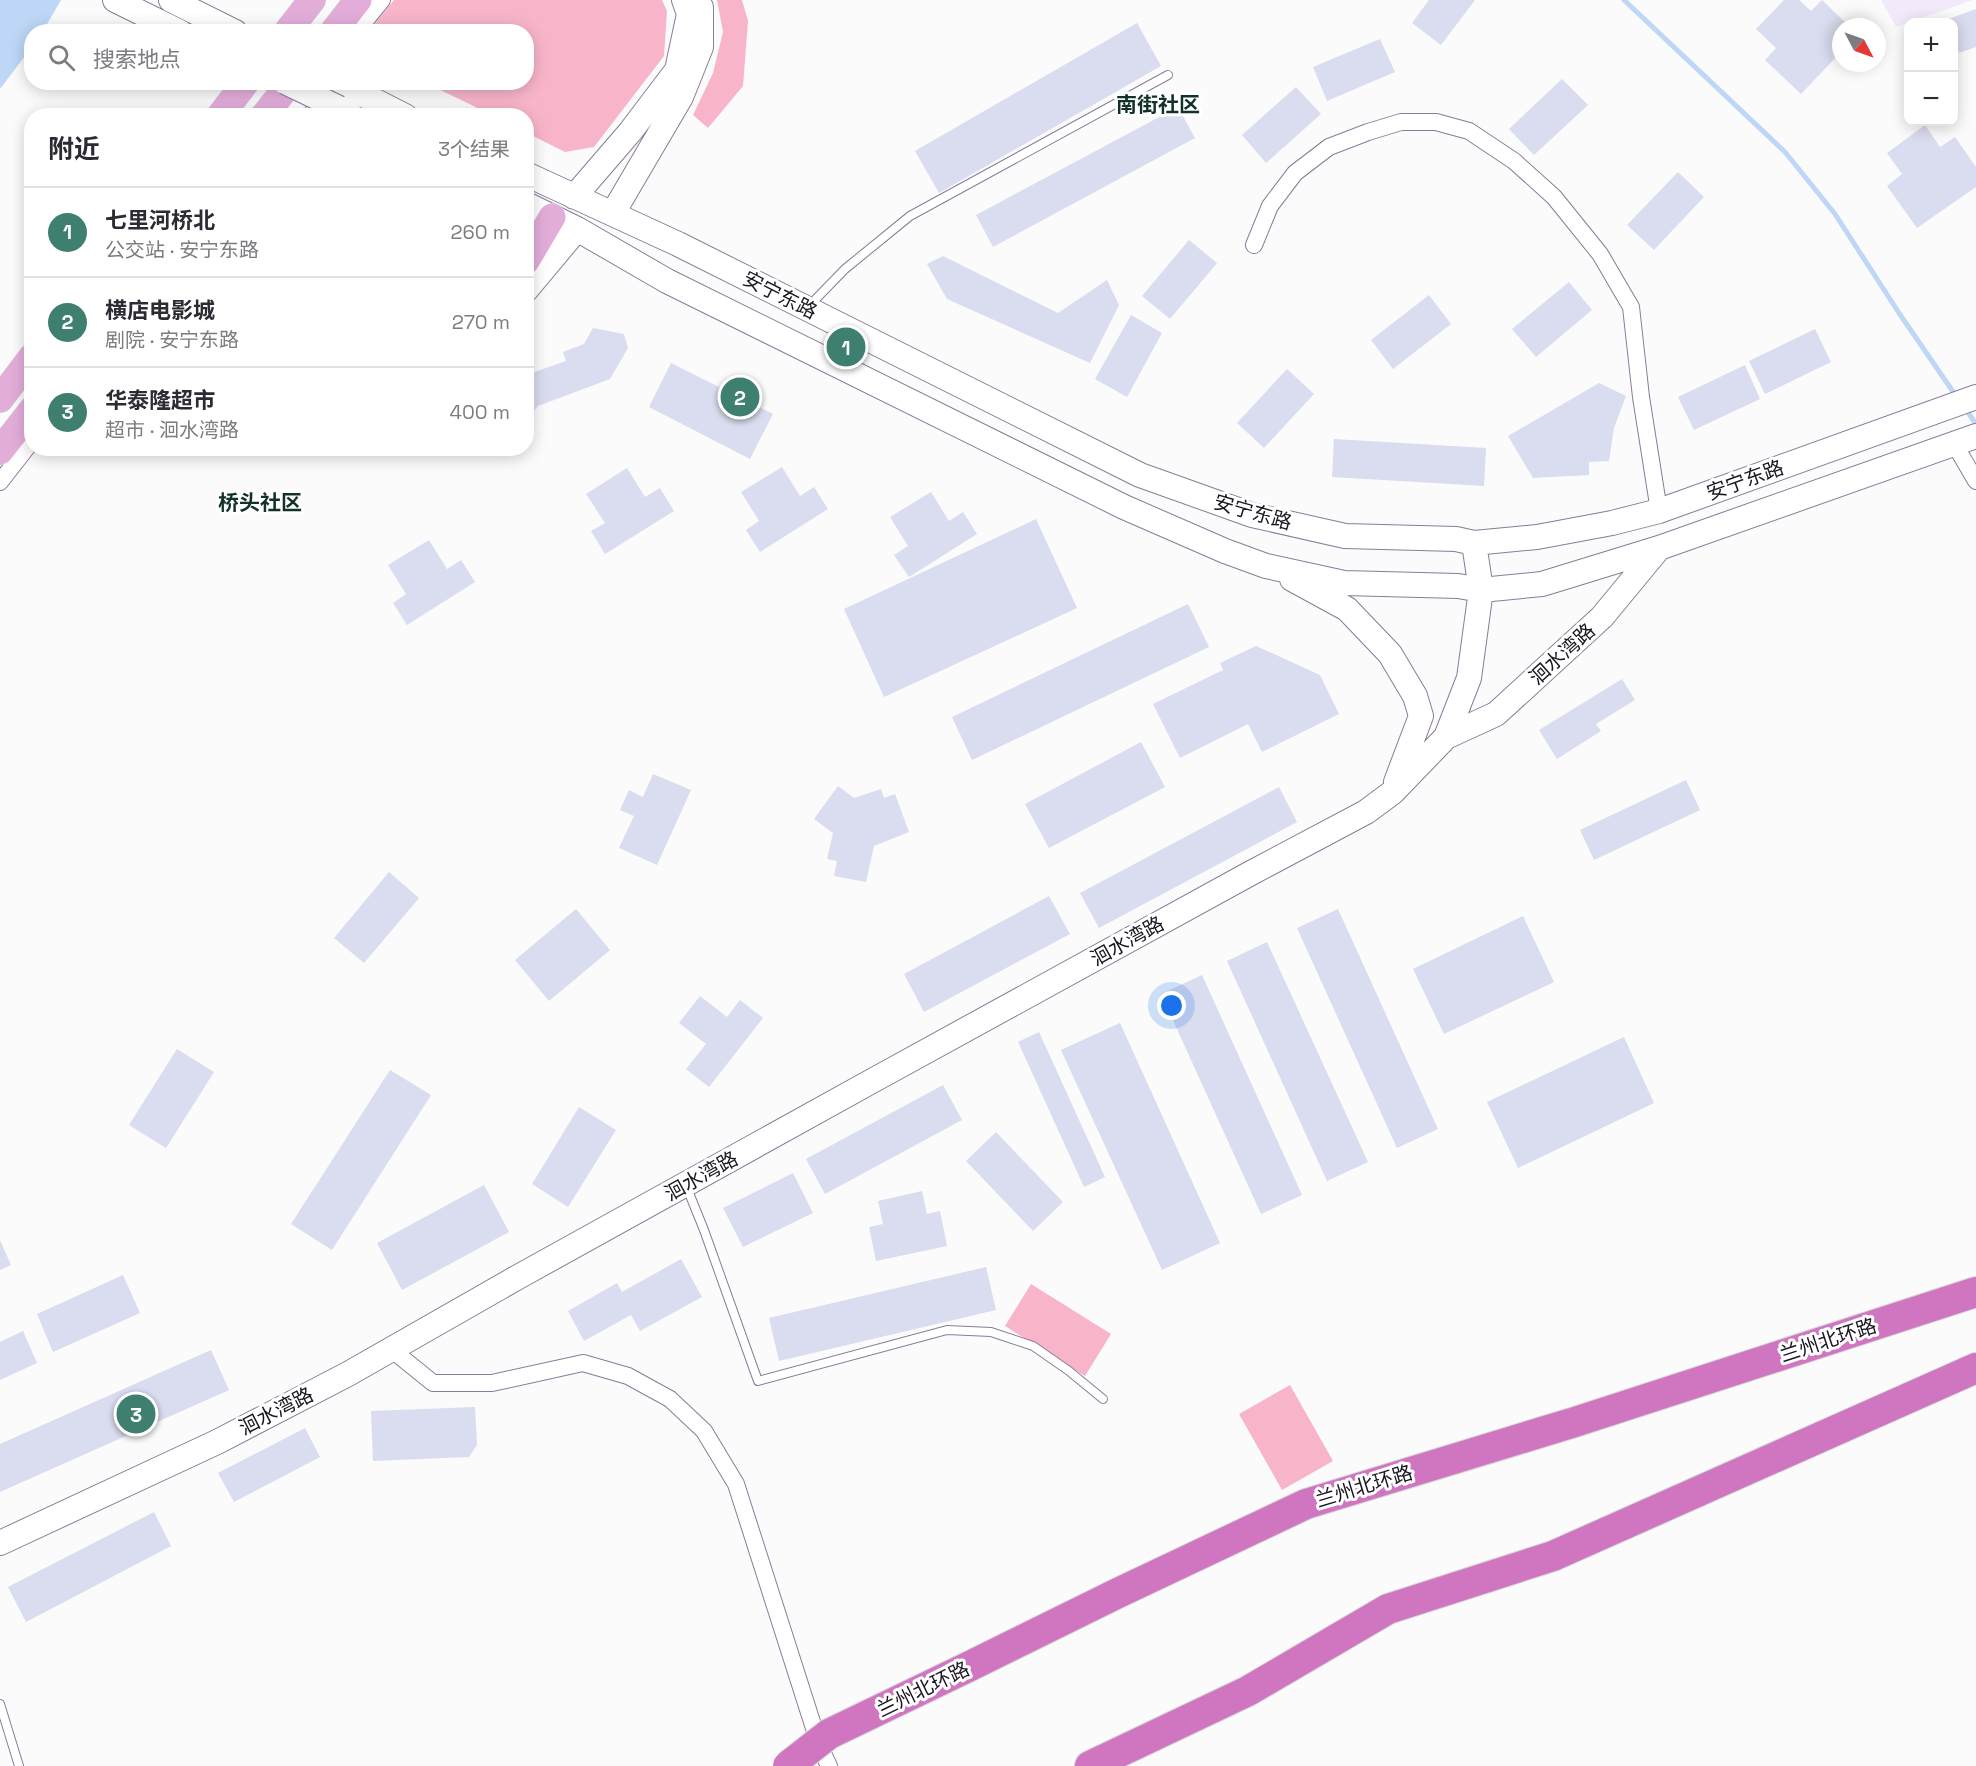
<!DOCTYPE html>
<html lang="zh">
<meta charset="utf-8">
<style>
body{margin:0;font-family:"Space Grotesk","Noto Sans SC",sans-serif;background:#f2f2f3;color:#2b2b33}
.controls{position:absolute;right:18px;top:18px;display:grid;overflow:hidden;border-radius:12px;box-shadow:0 3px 15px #0003}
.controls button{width:54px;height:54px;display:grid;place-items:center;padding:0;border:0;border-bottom:2px solid #e1e1e2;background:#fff;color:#2b2b33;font:30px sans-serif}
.compass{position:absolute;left:1832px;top:18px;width:54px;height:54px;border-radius:50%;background:#fff;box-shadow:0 3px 15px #0003;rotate:131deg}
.you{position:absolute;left:1172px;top:1006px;width:21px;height:21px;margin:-15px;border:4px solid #fff;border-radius:50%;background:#1a73e8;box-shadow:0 0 0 9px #1a73e833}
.badge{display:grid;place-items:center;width:39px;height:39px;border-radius:50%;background:#3e7f6f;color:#fff;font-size:20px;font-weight:700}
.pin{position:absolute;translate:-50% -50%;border:3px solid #fff;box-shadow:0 2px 6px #0006}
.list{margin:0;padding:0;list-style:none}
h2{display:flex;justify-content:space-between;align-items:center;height:78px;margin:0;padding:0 24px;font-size:26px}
h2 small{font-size:20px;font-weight:400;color:#7c7c81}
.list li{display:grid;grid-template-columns:39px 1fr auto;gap:18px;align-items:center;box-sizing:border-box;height:90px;padding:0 24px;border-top:2px solid #e1e1e2}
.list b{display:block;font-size:22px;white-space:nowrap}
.list p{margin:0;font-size:20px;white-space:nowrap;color:#7c7c81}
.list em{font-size:20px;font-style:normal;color:#7c7c81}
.icon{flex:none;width:33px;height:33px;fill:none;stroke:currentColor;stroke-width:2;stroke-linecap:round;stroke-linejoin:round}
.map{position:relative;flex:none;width:1976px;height:1766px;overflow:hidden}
.search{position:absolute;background:#fff;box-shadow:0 3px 15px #0003;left:24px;top:24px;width:510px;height:66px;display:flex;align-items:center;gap:15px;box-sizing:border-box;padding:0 21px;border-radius:24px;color:#7c7c81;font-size:22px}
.panel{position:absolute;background:#fff;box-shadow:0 3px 15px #0003;left:24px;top:108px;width:510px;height:348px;border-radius:24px}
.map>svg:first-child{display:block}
.built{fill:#f2eafb}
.green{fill:#f8b5c9}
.water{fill:#bed7f7}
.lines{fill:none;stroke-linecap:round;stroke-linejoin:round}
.stream{stroke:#bed7f7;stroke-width:5}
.building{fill:#dadcef}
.lane-casing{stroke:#8a7b99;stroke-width:10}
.street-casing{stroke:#8a7b99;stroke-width:18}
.secondary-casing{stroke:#8a7b99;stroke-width:26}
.primary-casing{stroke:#d6d5d7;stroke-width:28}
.highway-casing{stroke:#d6d5d7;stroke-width:32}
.lane{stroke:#fff;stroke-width:8}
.street{stroke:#fff;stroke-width:16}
.secondary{stroke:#fff;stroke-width:24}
.primary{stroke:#e3adda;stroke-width:27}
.highway{stroke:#d076c1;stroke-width:30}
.secondary-bridge-casing{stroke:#8a7b99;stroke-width:26;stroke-linecap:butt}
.highway-bridge-casing{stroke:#d6d5d7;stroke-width:32;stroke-linecap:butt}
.secondary-bridge{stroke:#fff;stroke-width:24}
.highway-bridge{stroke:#d076c1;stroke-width:30}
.labels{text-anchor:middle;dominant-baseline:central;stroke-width:6;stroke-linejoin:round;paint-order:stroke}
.street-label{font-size:20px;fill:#1a1520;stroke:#fff}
.neighbourhood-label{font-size:21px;font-weight:bold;fill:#113129;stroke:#fff}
</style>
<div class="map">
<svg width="1976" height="1766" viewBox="0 0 1976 1766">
<rect width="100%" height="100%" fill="#fbfbfb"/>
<path class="built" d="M1881,0H1973L1896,27Z"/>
<path class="green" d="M394,0H662L667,11L664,56L594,147L565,152L527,133L526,116L492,115L426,83L526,82V32L369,31Z
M717,0H742L748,21L743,86L708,128L693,115L713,73L723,32Z
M1031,1284L1111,1334L1085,1376L1005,1326Z
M1290,1385L1333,1461L1282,1490L1239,1414Z"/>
<path class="water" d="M0,0H61L43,31L32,32L31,48L0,89Z"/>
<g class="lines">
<path class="stream" d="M1624,0L1785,152L1835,214L1899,313L1956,396
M1965,408L1976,424"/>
</g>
<path class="building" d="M1429,0H1475L1441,45L1412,23Z
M1784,0H1799L1811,11L1822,0L1850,27H1841V52L1801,94L1765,60L1776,48L1756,29Z
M1976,9V47L1959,53L1954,37V22H1949L1948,19Z
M1137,23L1161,66L939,193L915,151Z
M1380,39L1395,72L1327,101L1313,67Z
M1562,79L1588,105L1534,155L1509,129Z
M1296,87L1321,114L1266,163L1242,135Z
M1178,107L1195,138L993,247L976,215Z
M1925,125L1940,147L1955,137L1976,167V187L1917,228L1887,186L1902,174L1887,153Z
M1678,172L1704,197L1654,250L1627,225Z
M1189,240L1217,263L1170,319L1142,296Z
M943,256L1058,313L1107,280L1119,305L1090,363L947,299L927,264Z
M1569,282L1592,310L1536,357L1512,329Z
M1429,295L1451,324L1393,369L1371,340Z
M1131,315L1162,333L1127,397L1095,379Z
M593,328L624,334L628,348L610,379L538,406L526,421V375L566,361L563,352L584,344Z
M1815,329L1831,362L1765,394L1749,361Z
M671,363L773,414L750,459L649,407Z
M1745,365L1760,399L1694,430L1678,397Z
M1287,369L1314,394L1264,448L1237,423Z
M1599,383L1626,396L1614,428L1609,461L1589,462V475L1533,478L1508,436Z
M1334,439L1486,448L1484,486L1332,477Z
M782,467L800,496L814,487L828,509L760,552L746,530L759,521L741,492Z
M627,468L645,497L660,488L674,511L605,554L591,531L605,523L586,494Z
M931,492L949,521L963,512L977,534L909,577L894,555L908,546L890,517Z
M1036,519L1077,608L884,697L844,609Z
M429,540L447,569L461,560L475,582L407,625L393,603L406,594L388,565Z
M1188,604L1209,647L972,760L952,717Z
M1256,646L1320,675L1339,714L1262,752L1248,724L1180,758L1153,704L1223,670L1220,663Z
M1622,679L1635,700L1596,724L1601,731L1557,759L1539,730Z
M1141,742L1165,787L1049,848L1025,804Z
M653,774L691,790L657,865L619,848L634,816L620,810L629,790L643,797Z
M1686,780L1700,810L1594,860L1580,830Z
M838,786L854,798L881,789L884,798L895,794L909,832L874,846L866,882L834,876L837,861L827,859L833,833L814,819Z
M1279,787L1297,822L1099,928L1080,893Z
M389,872L419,898L364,963L334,938Z
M1049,896L1070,934L924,1012L904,974Z
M576,909L610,950L549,1001L515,960Z
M1338,909L1438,1129L1397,1148L1297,928Z
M1523,916L1554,982L1444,1034L1413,969Z
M1267,942L1368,1162L1327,1181L1227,961Z
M1202,975L1302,1195L1261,1214L1161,994Z
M700,996L727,1017L740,1000L763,1018L709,1087L686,1069L706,1044L679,1023Z
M1120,1023L1220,1243L1162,1270L1061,1050Z
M1039,1032L1105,1177L1084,1187L1018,1042Z
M1624,1037L1654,1103L1518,1168L1487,1102Z
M177,1049L214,1072L166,1148L129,1125Z
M390,1070L431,1095L332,1250L291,1224Z
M943,1085L962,1120L825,1194L806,1159Z
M579,1107L616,1130L568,1207L532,1184Z
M996,1132L1063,1202L1033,1231L966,1161Z
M793,1173L813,1213L743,1247L723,1208Z
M484,1185L509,1232L402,1290L377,1243Z
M922,1191L927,1214L940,1211L947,1246L876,1261L869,1227L883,1224L878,1201Z
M0,1240L11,1265L0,1270Z
M681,1259L702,1297L640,1331L631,1315L584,1341L568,1311L617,1283L622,1292Z
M986,1267L996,1310L779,1361L769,1318Z
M123,1275L140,1313L53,1352L37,1314Z
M23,1331L37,1363L0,1380V1342Z
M211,1350L229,1390L0,1492V1444Z
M475,1407L477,1445L469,1457L373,1461L371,1411Z
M305,1428L320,1457L234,1502L218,1473Z
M154,1512L171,1546L26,1622L8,1587Z"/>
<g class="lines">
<g class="lane-casing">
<path id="lane" d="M809,306L845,269L910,216L1168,75
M687,1188L704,1230L758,1381L947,1330L991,1332L1033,1346L1069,1371L1103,1399
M0,1704L19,1766"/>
</g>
<g class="street-casing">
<path id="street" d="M356,32L382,0
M288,116L315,82
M1254,245L1270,206L1295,173L1329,147L1368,132L1401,122H1436L1469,131L1514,161L1554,197L1600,254L1631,307L1641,397L1659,511
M1955,445L1976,481
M0,482L32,441
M391,1349L433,1383H492L583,1363L628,1376L670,1399L704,1431L736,1484L820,1747L829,1766"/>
</g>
<g class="secondary-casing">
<path id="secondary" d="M115,0L180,32
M171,0L235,32
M338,82L405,116
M339,108L352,116
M526,174L678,244L1140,475L1252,515L1345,536L1456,539L1474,543L1537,537L1612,523L1659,511L1976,397
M574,197L630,132L677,70L689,14L684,0
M526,204L577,229L667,281L1124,507L1225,551L1266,566L1344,583L1458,586L1481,590L1542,584L1659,548L1976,436
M613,213L681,97L701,47V7
M526,290L577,229
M1292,579L1347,609L1390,654L1415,696L1421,716L1396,782
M1446,737L1496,714L1602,617L1659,548
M0,1543L217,1442L348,1374L518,1277L872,1081L1251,873L1366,812L1393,792L1446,737L1469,678L1481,590L1474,543"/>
</g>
<g class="primary-casing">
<path id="primary" d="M287,32L312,0
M333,32L358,0
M220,116L246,82
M264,116L291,82
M526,261L552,217
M0,399L32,357
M0,451L32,410"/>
</g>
<g class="highway-casing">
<path id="highway" d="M968,1667L1118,1593L1306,1504L1575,1422L1976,1292
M1090,1766L1248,1691L1388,1609L1553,1556L1976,1368"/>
</g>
<use href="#lane" class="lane"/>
<use href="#street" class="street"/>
<use href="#secondary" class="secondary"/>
<use href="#primary" class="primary"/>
<use href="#highway" class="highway"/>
<g class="secondary-bridge-casing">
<path id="secondary-bridge" d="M285,82L339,108"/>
</g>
<g class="highway-bridge-casing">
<path id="highway-bridge" d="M788,1766L829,1734L968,1667"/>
</g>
<use href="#secondary-bridge" class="secondary-bridge"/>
<use href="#highway-bridge" class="highway-bridge"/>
</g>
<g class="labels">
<g class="street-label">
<text transform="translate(780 295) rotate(27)">安宁东路</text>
<text transform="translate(1745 480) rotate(-20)">安宁东路</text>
<text transform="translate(1253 512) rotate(16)">安宁东路</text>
<text transform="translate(1562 654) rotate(-42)">洄水湾路</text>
<text transform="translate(1127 941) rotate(-29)">洄水湾路</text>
<text transform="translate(701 1176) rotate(-29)">洄水湾路</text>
<text transform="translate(1828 1340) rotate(-18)">兰州北环路</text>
<text transform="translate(276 1411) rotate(-27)">洄水湾路</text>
<text transform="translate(1364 1486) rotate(-17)">兰州北环路</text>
<text transform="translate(923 1689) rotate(-26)">兰州北环路</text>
</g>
<g class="neighbourhood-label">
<text x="1158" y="104">南街社区</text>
<text x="260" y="502">桥头社区</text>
</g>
</g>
</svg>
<div class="controls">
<button>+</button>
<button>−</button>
</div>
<svg class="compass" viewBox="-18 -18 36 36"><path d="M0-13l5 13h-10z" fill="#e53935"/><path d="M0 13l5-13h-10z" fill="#7c7c81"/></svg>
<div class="you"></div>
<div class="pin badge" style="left:846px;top:347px">1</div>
<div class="pin badge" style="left:740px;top:397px">2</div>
<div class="pin badge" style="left:136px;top:1414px">3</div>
<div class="search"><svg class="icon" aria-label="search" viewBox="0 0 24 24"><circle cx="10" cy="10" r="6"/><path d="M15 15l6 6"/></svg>搜索地点</div>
<section class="panel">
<h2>附近<small>3个结果</small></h2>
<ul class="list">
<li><span class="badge">1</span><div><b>七里河桥北</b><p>公交站 · 安宁东路</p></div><em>260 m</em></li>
<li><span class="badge">2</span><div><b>横店电影城</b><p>剧院 · 安宁东路</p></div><em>270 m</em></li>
<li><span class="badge">3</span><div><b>华泰隆超市</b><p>超市 · 洄水湾路</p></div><em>400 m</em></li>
</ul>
</section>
</div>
